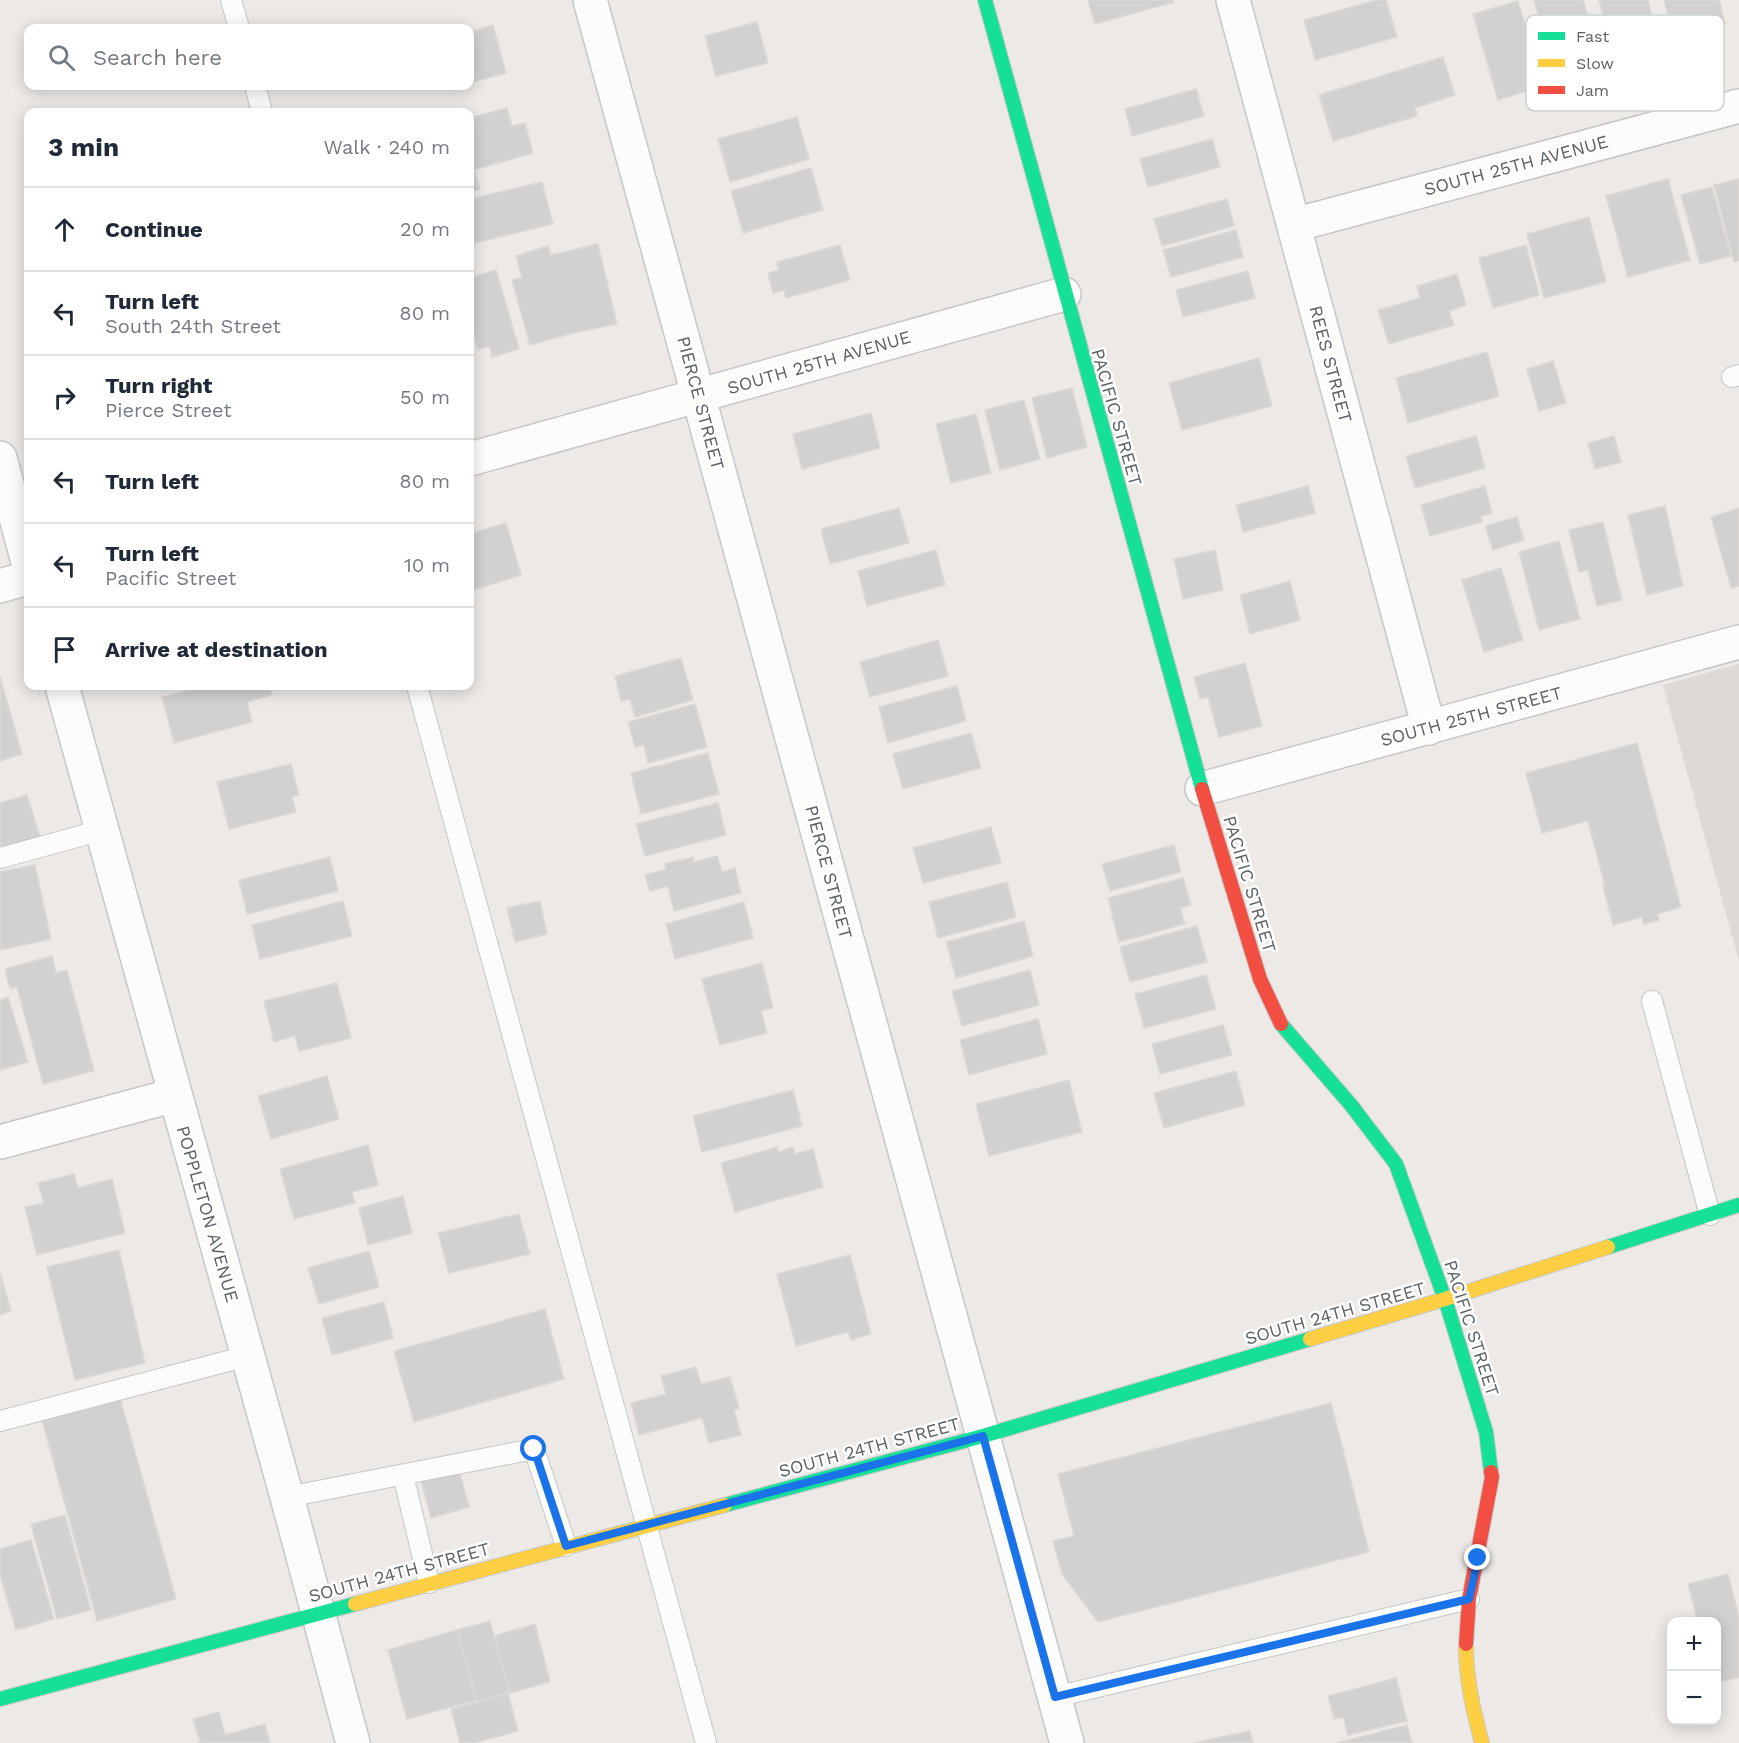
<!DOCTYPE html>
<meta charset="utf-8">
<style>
body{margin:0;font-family:"Work Sans",sans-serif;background:#f6f6f7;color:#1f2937}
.controls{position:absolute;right:18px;bottom:18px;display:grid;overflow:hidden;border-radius:12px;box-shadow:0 3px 15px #0003}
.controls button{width:54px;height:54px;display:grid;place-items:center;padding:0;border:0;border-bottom:2px solid #e0e1e3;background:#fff;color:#1f2937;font:30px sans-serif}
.stop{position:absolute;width:18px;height:18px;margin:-14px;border:4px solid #1a73e8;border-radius:50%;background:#fff}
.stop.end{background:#1a73e8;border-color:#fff;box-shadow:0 2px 6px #0008}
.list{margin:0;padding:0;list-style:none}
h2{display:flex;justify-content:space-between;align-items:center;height:78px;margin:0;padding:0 24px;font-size:26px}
h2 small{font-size:20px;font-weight:400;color:#747a83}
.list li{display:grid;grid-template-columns:39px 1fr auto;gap:18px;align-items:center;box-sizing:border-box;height:84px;padding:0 24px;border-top:2px solid #e0e1e3}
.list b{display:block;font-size:22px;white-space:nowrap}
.list p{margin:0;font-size:20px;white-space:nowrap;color:#747a83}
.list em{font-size:20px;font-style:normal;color:#747a83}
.icon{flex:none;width:33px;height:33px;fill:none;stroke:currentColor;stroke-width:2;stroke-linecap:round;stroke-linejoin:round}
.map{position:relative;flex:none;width:1739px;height:1743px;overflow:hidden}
.search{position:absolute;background:#fff;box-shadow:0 3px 15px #0003;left:24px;top:24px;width:450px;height:66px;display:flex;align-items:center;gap:15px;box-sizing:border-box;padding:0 21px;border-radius:12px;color:#747a83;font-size:22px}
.panel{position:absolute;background:#fff;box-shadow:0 3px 15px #0003;left:24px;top:108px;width:450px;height:582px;border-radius:12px}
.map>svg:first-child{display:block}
.education{fill:#ded9d5}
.building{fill:#d3d1d0;stroke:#dcd8d5;stroke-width:1.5}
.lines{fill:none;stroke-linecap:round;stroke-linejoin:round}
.lane-casing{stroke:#c7c7c7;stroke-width:22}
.street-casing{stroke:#c7c7c7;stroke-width:36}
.fast-casing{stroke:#c7c7c7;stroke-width:16}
.slow-casing{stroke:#c7c7c7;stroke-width:16}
.jam-casing{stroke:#c7c7c7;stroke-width:16}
.lane{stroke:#fcfcfb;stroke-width:20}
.street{stroke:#fcfcfb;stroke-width:33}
.fast{stroke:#16e098;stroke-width:14}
.slow{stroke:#ffcf43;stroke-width:14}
.jam{stroke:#f24e42;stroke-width:14}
.route{stroke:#1a73e8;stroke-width:8}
.labels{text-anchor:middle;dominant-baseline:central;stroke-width:5;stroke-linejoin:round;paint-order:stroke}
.street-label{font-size:18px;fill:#5b6164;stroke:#fff}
.key{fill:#fff;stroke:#ced0d0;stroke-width:1.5}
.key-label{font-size:16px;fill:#5b6164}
</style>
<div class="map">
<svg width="1739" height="1743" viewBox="0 0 1739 1743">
<rect width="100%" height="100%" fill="#ece9e6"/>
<path class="education" d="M1739,664V961L1663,685Z"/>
<path class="building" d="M1088,0H1173L1174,2L1095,24Z
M1377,0H1386L1397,37L1315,60L1304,20Z
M1534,0H1583L1606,76L1560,89Z
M1599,0H1648L1662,56L1617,68Z
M1664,0H1719L1725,23L1713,27L1717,39L1692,46L1688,33L1674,38Z
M1518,1L1543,86L1498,100L1473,14Z
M757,22L768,63L716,76L705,36Z
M493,25L506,73L470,83V32Z
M1443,57L1455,95L1415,108L1417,116L1333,141L1319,95Z
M1196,89L1204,116L1132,136L1125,109Z
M507,108L512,126L525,123L533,153L474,170L480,189L470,192V118Z
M797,117L809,159L730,182L718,139Z
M1212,139L1220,167L1148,187L1140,159Z
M811,168L823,210L743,233L731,191Z
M1668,179L1690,260L1628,277L1606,196Z
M1739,179V260L1734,262L1714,185Z
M542,182L553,224L470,244V199Z
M1712,187L1731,256L1700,264L1681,195Z
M1227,199L1234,226L1162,246L1154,219Z
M1589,217L1606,282L1544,298L1527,234Z
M1236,230L1243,257L1171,277L1163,250Z
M598,244L617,324L573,333L530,345L512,280L522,278L516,256L548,246L551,255Z
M840,245L850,280L786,298L784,290L773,293L768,273L779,270L777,262Z
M1526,245L1539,295L1493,308L1479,258Z
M496,270L519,349L492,357L490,346L478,349L470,320V278Z
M1248,271L1255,298L1183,317L1176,290Z
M1457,274L1466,305L1449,311L1454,325L1389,344L1378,310L1420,298L1417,286Z
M1487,352L1499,396L1408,423L1396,378Z
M1259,358L1272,406L1182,430L1169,383Z
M1553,361L1566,403L1539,411L1527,369Z
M1072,388L1087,447L1047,458L1032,398Z
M1024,400L1040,459L1000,470L985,410Z
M871,413L880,448L802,469L793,434Z
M976,414L991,473L951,483L936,424Z
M1476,436L1485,468L1415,488L1406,456Z
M1614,436L1621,462L1595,469L1588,443Z
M1308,486L1315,513L1243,532L1236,505Z
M1485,486L1492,513L1481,516L1482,522L1430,536L1421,505Z
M1665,506L1683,586L1647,595L1628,515Z
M899,508L909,543L830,564L821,529Z
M1739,508V586L1731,588L1711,517Z
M1517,517L1524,540L1493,550L1485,526Z
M1603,522L1622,600L1597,606L1588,570L1579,572L1569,530Z
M506,523L521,575L470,591V534Z
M1559,541L1580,619L1539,630L1519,552Z
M936,550L945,585L867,606L858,571Z
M1215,550L1223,590L1183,599L1174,559Z
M1501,568L1523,640L1484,652L1462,580Z
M1290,581L1300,620L1250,634L1240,595Z
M938,640L948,676L870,697L860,662Z
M681,658L693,700L635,717L630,699L621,701L615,676Z
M1245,663L1262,726L1219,737L1208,697L1200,699L1194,677Z
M0,676L22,754L0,761Z
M204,686H269L272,695L247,702L252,722L174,743L162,697Z
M957,686L966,721L888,743L879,707Z
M695,704L707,747L648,763L644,745L635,747L628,722Z
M971,733L981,768L903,789L893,754Z
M1637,743L1681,907L1657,914L1659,920L1644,924L1642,917L1613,925L1603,886H1605L1588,821L1542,833L1526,773Z
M708,753L719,794L641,814L631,773Z
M291,764L299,795L292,797L296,812L229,829L217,782Z
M27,795L42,843L0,856V803Z
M718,803L726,835L645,856L636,824Z
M991,827L1001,863L923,883L913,848Z
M1174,845L1181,872L1110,891L1102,864Z
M717,856L722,872L735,868L741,893L674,911L668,886L650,891L645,875L666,869L665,864L693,857L694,862Z
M330,857L338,891L247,914L239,880Z
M35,865L51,939L0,950V872Z
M1183,878L1191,905L1180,908L1185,924L1119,942L1108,898Z
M1007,882L1016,917L938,938L929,902Z
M343,901L352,936L260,959L252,925Z
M540,901L547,934L515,942L507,908Z
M744,902L753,938L675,959L666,924Z
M1024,921L1033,956L956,978L946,942Z
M1197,926L1207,962L1130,982L1120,947Z
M52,956L56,973L67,970L94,1071L43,1084L17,987L10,989L5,969Z
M762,963L773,1008L761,1011L767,1033L720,1045L702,979Z
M1030,970L1039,1005L962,1026L952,991Z
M1206,975L1216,1009L1144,1028L1135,994Z
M337,983L351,1038L299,1051L295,1036L274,1042L264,1001Z
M8,997L28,1062L0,1070V1000Z
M1038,1019L1047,1054L969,1075L960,1040Z
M1223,1025L1232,1055L1160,1074L1152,1044Z
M1236,1071L1245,1105L1164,1128L1154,1093Z
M327,1076L339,1119L271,1139L258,1096Z
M1069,1080L1082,1132L989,1156L976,1104Z
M793,1090L802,1126L702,1152L693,1116Z
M368,1145L378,1185L352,1192L355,1203L294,1219L280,1169Z
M777,1147L778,1152L793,1147L795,1154L813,1149L823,1187L735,1212L721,1163Z
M74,1174L78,1188L112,1179L125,1233L37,1255L25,1207L44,1203L38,1183Z
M403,1196L412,1233L368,1245L359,1208Z
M519,1214L530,1254L449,1273L438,1233Z
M119,1250L145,1363L75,1380L47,1267Z
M369,1251L379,1287L319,1304L308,1268Z
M850,1255L871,1334L851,1340L848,1332L796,1346L777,1274Z
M0,1273L11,1311L0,1315Z
M384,1302L393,1338L332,1355L322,1318Z
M545,1309L564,1379L414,1422L394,1351Z
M696,1367L701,1384L730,1377L739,1408L734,1410L741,1435L709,1443L702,1418L639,1435L631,1403L666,1394L661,1376Z
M120,1398L176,1599L97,1621L42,1420Z
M1331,1403L1369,1552L1098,1622L1062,1574L1053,1541L1074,1536L1058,1474Z
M459,1469L469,1507L431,1518L421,1480Z
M65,1515L91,1610L57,1619L31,1524Z
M31,1540L54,1619L16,1630L0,1575V1549Z
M1728,1574L1739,1617V1677L1716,1683V1622H1698L1688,1584Z
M490,1621L510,1693L477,1702L457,1630Z
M535,1624L550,1682L510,1693L494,1636Z
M457,1630L477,1700L407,1719L388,1650Z
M1396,1678L1407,1721L1348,1735L1343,1717L1334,1719L1328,1696Z
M508,1693L518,1731L474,1743H460L451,1709Z
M219,1712L225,1735L265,1724L270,1743H197L200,1742L193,1719Z
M1407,1725L1412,1743H1337Z
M1250,1731L1253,1743H1193Z"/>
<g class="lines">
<g class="lane-casing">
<path id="lane" d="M231,0L239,28
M255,86L262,112
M1732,377L1739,375
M417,686L706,1743
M0,858L102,830
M1652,1001L1710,1215
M0,1421L247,1356
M403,1475L429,1583
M287,1497L534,1449L566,1546
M1055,1697L1469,1599"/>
</g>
<g class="street-casing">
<path id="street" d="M590,0L1067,1743
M1233,0L1429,728
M1294,225L1739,106
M0,458L28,562
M470,459L1064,294
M0,586L28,578
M62,686L287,1497L353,1743
M1202,789L1739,642
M0,1142L175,1095"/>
</g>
<g class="fast-casing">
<path id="fast" d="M985,0L1202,789
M1281,1024L1351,1105L1396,1164L1445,1299L1486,1432L1491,1472
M1608,1247L1739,1205
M725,1505L983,1436L1310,1339
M0,1699L355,1604"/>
</g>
<g class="slow-casing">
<path id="slow" d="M1310,1339L1445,1299L1608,1247
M355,1604L725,1505
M1466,1644C1466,1679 1473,1710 1482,1743"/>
</g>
<g class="jam-casing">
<path id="jam" d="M1202,789L1260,979L1281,1024
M1466,1644L1469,1599L1492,1477L1491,1472"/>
</g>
<use href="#lane" class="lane"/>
<use href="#street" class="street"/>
<use href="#fast" class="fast"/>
<use href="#slow" class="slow"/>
<use href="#jam" class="jam"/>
</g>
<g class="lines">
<path class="route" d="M534,1449L566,1546L983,1436L1055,1697L1469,1599L1478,1558"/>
</g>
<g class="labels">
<g class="street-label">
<text transform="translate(1516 165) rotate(-15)">SOUTH 25TH AVENUE</text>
<text transform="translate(819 362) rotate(-16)">SOUTH 25TH AVENUE</text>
<text transform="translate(1331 364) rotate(75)">REES STREET</text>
<text transform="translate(701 403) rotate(75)">PIERCE STREET</text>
<text transform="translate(1117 417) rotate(74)">PACIFIC STREET</text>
<text transform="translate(1471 716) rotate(-15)">SOUTH 25TH STREET</text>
<text transform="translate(829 872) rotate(75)">PIERCE STREET</text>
<text transform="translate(1250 884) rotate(73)">PACIFIC STREET</text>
<text transform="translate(208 1214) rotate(74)">POPPLETON AVENUE</text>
<text transform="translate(1335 1313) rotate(-16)">SOUTH 24TH STREET</text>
<text transform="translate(1472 1328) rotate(72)">PACIFIC STREET</text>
<text transform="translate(869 1447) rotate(-15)">SOUTH 24TH STREET</text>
<text transform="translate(399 1572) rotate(-15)">SOUTH 24TH STREET</text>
</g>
</g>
<rect x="1526" y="15" width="198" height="96" rx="9" class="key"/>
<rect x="1538" y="32" width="27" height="8" fill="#16e098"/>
<rect x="1538" y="59" width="27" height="8" fill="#ffcf43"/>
<rect x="1538" y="86" width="27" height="8" fill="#f24e42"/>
<g class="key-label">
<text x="1576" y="42">Fast</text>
<text x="1576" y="69">Slow</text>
<text x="1576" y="96">Jam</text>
</g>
</svg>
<div class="controls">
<button>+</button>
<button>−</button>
</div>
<div class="stop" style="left:534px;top:1449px"></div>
<div class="stop end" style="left:1478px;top:1558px"></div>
<div class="search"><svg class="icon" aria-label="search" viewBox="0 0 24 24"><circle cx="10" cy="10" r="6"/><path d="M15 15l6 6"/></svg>Search here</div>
<section class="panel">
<h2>3 min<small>Walk · 240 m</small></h2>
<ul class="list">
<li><svg class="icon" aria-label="ahead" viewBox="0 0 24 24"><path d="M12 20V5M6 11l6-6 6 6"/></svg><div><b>Continue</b></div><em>20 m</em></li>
<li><svg class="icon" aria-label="left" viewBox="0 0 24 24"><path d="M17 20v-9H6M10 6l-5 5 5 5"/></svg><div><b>Turn left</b><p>South 24th Street</p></div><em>80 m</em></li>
<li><svg class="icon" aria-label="right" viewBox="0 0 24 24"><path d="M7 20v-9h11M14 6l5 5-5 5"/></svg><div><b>Turn right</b><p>Pierce Street</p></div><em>50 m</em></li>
<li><svg class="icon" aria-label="left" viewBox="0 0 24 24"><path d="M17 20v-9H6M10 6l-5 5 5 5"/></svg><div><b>Turn left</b></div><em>80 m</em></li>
<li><svg class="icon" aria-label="left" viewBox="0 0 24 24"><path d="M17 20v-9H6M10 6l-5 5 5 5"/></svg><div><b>Turn left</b><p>Pacific Street</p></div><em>10 m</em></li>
<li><svg class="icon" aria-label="arrive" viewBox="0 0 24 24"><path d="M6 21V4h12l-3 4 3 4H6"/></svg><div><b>Arrive at destination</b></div></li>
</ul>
</section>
</div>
